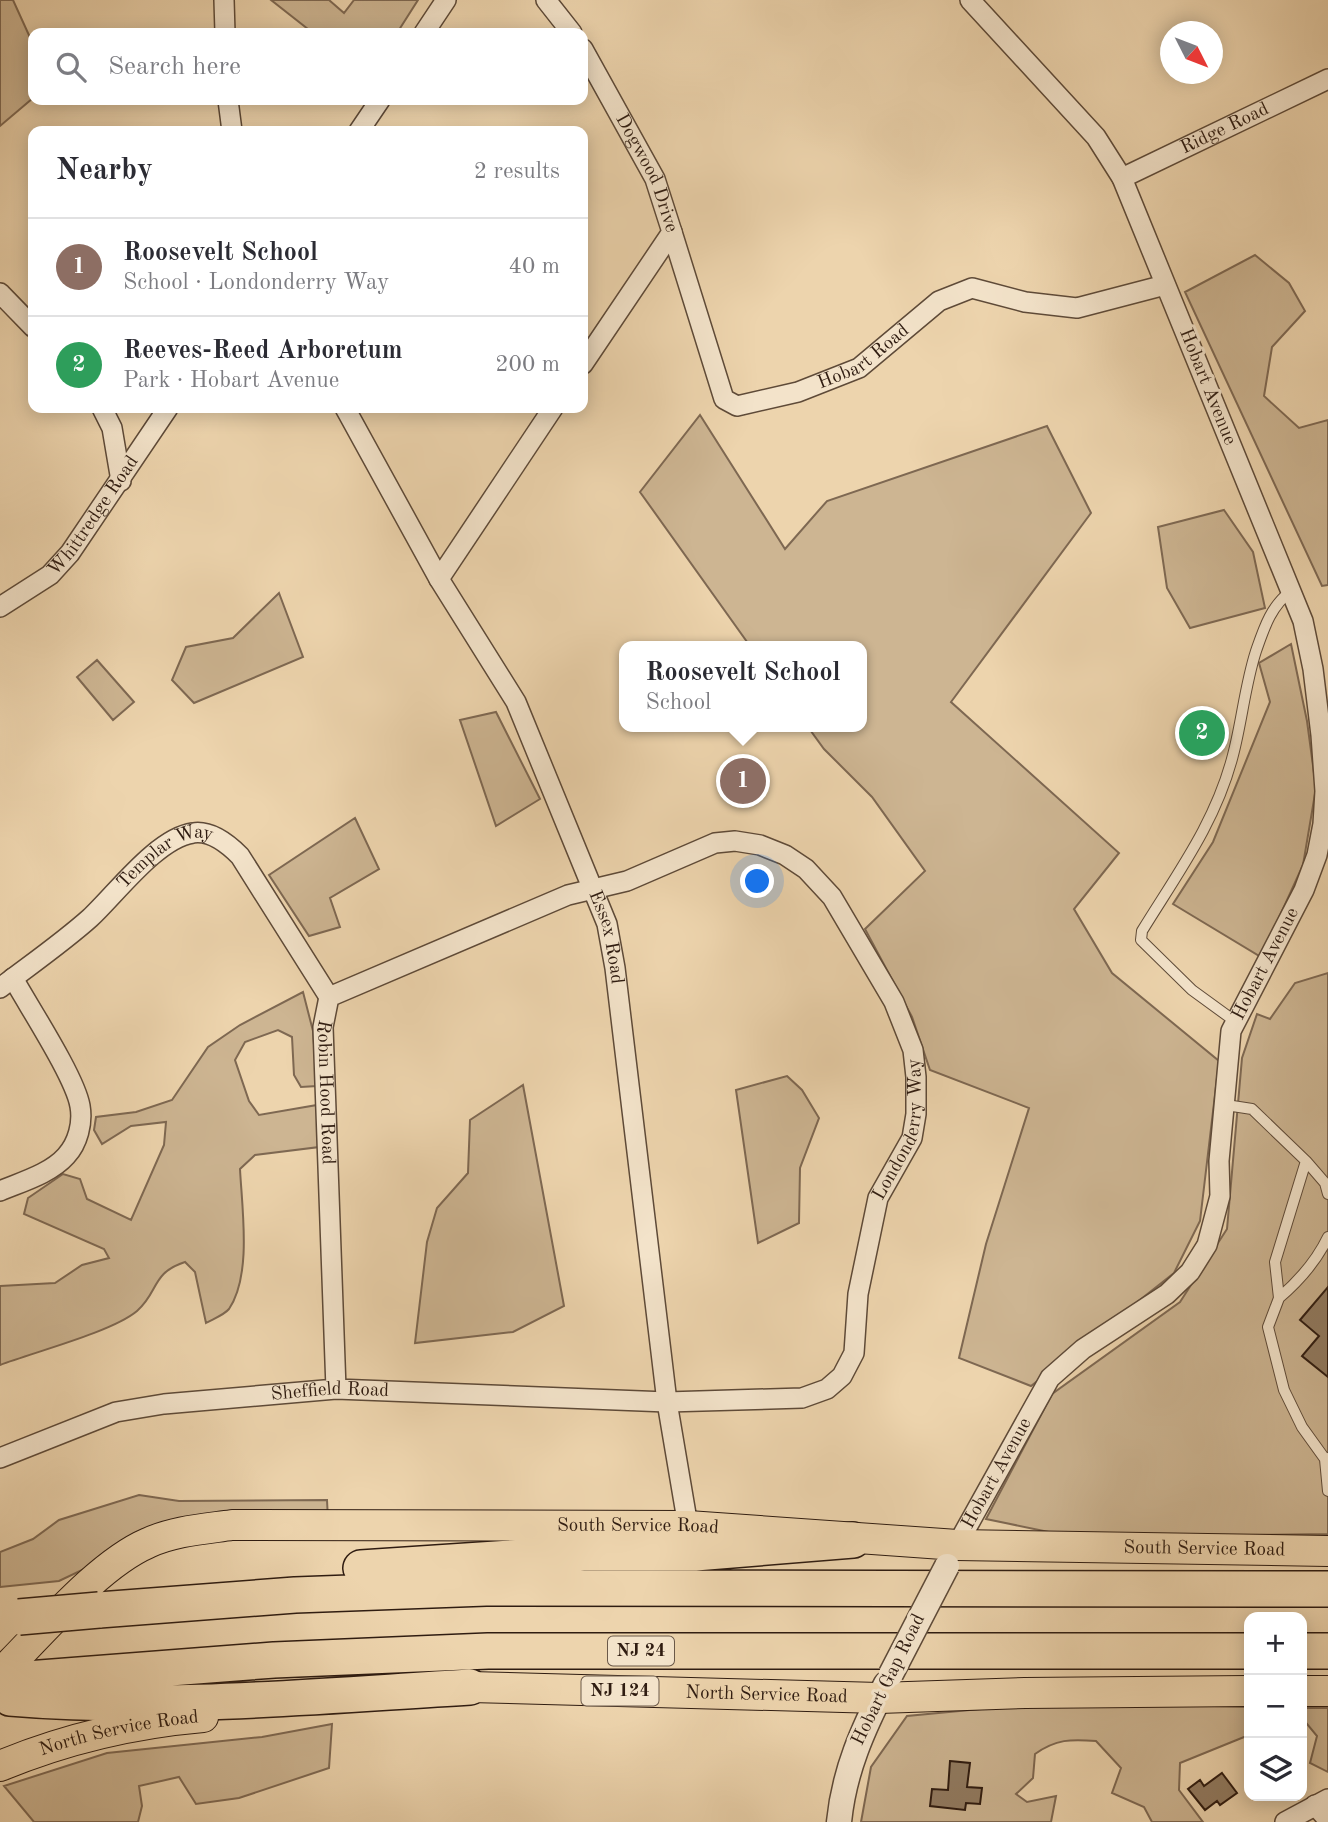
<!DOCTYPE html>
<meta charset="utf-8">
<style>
body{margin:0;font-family:"Old Standard TT",serif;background:#f7f7f7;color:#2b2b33}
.controls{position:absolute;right:21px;bottom:21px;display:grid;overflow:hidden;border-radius:14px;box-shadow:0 4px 18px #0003}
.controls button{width:63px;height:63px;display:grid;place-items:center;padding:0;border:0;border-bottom:2px solid #e1e1e2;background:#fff;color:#2b2b33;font:35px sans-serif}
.compass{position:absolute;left:1160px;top:21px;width:63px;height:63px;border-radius:50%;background:#fff;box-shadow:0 4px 18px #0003;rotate:132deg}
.you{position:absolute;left:758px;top:882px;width:24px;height:24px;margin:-18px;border:5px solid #fff;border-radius:50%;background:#1a73e8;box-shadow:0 0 0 10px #1a73e833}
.badge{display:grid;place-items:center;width:46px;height:46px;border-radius:50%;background:#8f2418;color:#fff;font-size:23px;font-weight:700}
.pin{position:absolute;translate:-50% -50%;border:4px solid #fff;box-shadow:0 2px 7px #0006}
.popup{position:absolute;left:619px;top:641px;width:248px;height:91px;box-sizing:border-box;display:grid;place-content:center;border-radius:14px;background:#fff;filter:drop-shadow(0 2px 5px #0005);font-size:23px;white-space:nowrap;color:#7c7c81}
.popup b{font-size:26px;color:#2b2b33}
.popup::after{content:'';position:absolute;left:50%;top:100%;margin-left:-14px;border:14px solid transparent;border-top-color:#fff}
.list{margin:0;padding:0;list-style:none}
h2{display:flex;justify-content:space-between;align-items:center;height:91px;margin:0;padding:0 28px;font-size:30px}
h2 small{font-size:23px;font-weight:400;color:#7c7c81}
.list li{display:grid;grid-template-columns:46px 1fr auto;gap:21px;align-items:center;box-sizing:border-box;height:98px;padding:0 28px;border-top:2px solid #e1e1e2}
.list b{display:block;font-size:26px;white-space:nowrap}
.list p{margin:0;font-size:23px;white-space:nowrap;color:#7c7c81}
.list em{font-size:23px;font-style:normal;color:#7c7c81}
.icon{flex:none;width:38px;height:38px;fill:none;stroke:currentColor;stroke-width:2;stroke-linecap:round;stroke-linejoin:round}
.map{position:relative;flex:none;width:1328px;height:1822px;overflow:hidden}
.search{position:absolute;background:#fff;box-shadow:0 4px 18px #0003;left:28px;top:28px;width:560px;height:77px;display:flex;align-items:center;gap:18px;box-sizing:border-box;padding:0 24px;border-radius:14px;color:#7c7c81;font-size:26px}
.panel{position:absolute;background:#fff;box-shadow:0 4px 18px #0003;left:28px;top:126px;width:560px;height:287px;border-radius:14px}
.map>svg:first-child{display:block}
.green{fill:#cdb592;stroke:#7e6852;stroke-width:2}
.building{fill:#927c62;stroke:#2f1c11;stroke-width:2}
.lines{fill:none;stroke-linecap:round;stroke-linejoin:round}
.service-casing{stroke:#5e4a38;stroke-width:12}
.minor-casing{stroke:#5e4a38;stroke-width:22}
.tertiary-casing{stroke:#5e4a38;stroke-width:27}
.primary-casing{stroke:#2f1c11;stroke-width:32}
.motorway-casing{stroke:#2f1c11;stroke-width:38}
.service{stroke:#f3e3ca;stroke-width:10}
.minor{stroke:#f3e3ca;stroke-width:19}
.tertiary{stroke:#f3e3ca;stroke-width:24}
.primary{stroke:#edd4ad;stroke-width:30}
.motorway{stroke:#edd4ad;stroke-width:35}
.tertiary-bridge-casing{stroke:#5e4a38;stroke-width:27;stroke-linecap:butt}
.motorway-bridge-casing{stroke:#2f1c11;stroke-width:38;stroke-linecap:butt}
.tertiary-bridge{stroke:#f3e3ca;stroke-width:24}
.motorway-bridge{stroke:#edd4ad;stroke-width:35}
.labels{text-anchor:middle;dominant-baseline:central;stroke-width:6;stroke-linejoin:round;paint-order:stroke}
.shield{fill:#f3e3ca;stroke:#6a5848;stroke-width:2}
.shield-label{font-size:18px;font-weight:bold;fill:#2f1c11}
.street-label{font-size:19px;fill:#2f1c11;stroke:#f3e3ca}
</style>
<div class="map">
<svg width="1328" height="1822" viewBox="0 0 1328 1822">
<rect width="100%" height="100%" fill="#edd4ad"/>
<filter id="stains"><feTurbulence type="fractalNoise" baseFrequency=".00286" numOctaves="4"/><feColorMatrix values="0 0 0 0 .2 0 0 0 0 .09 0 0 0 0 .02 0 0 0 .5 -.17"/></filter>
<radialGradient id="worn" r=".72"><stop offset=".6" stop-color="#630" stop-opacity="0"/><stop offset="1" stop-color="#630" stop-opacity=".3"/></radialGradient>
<path class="green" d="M0,0H13L33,44V98L0,126Z
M271,0H329L344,13L354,0H418L397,33H313Z
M1255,255L1289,283L1305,311L1272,347L1264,396L1299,428L1328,420V585L1322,586L1185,292Z
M700,415L785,549L827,501L1047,426L1091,513L951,702L1119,853L1074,909L1112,973L1219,1061L1200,1221L1174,1273L1031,1386L959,1358L986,1244L1029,1108L930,1070L912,1017L865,929L925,871L872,797L824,749L808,727H862V646H750L640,492Z
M1224,510L1253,552L1265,608L1190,628L1167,588L1158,527Z
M279,593L303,657L194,703L172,680L186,647L233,638Z
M1291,644L1307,721L1316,788L1303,865L1261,957L1173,904L1213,842L1270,702L1259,663Z
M97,660L134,702L113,720L77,677Z
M496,712L540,799L496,826L460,720Z
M355,818L379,869L330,898L340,927L309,936L269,875Z
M1328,973V1534L1073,1537L986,1519L1052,1394L1180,1302L1227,1229L1242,1058L1257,1014L1270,1019L1295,983Z
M303,992L313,1031L317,1086L301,1087L294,1075L292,1037L278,1030L245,1042L235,1060L249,1101L259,1115L317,1105L319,1147L255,1155L240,1169C242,1209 252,1275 229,1309C224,1315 213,1319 206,1323L195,1272L185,1262C151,1273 159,1292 137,1311C112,1332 34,1352 0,1365V1286L55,1283L82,1265L109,1258L104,1249L24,1214L28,1198L63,1174L80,1179L87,1199L131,1220L164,1145L166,1122L131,1126L102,1144L94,1130L96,1117L136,1112L172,1100L208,1047L240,1025Z
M787,1076L802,1090L819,1118L800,1168L799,1223L758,1243L736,1090Z
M523,1085L564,1306L513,1332L415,1343L427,1242L437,1208L468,1173L470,1120Z
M139,1495L179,1501L327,1500L328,1520L179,1524L59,1581L0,1587V1552L33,1539L59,1520Z
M1108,1703L1249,1707V1735L1180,1763L1179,1790L1203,1822H1152L1144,1807L1112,1793L1121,1768L1096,1741C1071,1739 1056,1739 1035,1754L1033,1778L1016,1794L1027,1802L1056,1796L1051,1822H861L871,1767L907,1716L991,1708Z
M1302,1708H1328V1772L1310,1763L1317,1736L1302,1718Z
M332,1724L329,1768L239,1798L196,1804L179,1777L139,1786L142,1806L138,1822H34L4,1786L107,1753L262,1737Z"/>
<path class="building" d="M1328,1287V1377L1302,1356L1319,1336L1300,1320Z
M950,1761L970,1763L967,1787L982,1788L980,1804L966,1803L965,1810L930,1806L932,1789L948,1790Z
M1222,1773L1237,1793L1220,1805L1217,1801L1205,1810L1188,1789L1200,1780L1204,1786Z"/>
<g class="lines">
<g class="service-casing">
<path id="service" d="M1236,1022L1192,990L1141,940L1142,931C1177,874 1216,822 1233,755C1242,721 1245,685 1256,651C1264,628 1271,606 1291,591
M1226,1105L1252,1109L1306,1161L1275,1262L1279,1298L1268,1327L1284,1390L1302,1427L1325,1459
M1306,1161L1325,1183L1328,1194
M1279,1298C1300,1280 1316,1262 1328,1237
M1328,1458L1325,1459L1328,1491"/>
</g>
<g class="minor-casing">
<g id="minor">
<path d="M224,0L225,33"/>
<path d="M546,0L572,33"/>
<path d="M424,33L446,0"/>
<path id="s1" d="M583,49L655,179L672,232L583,364"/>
<path d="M228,100L232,131"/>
<path d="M359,131L380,100"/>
<path id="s2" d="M1122,178L1328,79"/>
<path id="s3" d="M672,232L724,399L737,406L798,392L859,368L939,301L972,288L1025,302L1077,308L1165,285"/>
<path d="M0,293L33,327"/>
<path d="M102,408L112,428L121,481"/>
<path id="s4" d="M345,408L439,579L516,702L607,924L615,968L667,1402L688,1526"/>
<path d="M439,579L553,408"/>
<path id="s5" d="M0,607L50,575L70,553L168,408"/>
<path id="s6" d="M0,988C30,965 62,943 90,918C116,894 157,838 193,833C211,830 228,844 240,856L329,997"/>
<path d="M0,1191C21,1182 50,1174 66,1156C78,1143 83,1123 80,1106C75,1077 29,1007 13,978"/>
<path id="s7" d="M0,1458L116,1412L164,1404L336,1389L667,1402L802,1398L827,1389L842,1376L854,1353L858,1294L878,1198L912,1138L916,1114V1077L913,1050L894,1002L832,897L806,869L785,855L760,845L735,841L715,843L627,881L568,895L329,997L323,1027L336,1389"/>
<path id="s8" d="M957,1545L1050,1378L1083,1349L1167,1294L1190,1272L1207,1245L1220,1196L1219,1161L1231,1031L1304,890L1317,855L1323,824L1325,791L1321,735L1313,669L1303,621L1122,178L1096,137L970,0"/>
<path d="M1315,1805L1328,1820"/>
<path d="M1285,1822L1328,1799"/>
</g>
</g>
<g class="tertiary-casing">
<path id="tertiary" d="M839,1822C844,1771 863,1729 886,1684"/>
</g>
<g class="primary-casing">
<g id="primary">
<path id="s9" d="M0,1674C41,1634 97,1565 148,1543C174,1531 204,1529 232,1525L688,1526L957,1545L1328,1551"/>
<path id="s10" d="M447,1690L470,1687L879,1698L1025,1693L1249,1691"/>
<path d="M1302,1691H1328"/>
<path id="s11" d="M0,1766C65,1739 133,1723 203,1717"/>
</g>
</g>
<g class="motorway-casing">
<path id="motorway" d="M361,1568L583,1553H695L853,1540
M99,1610L295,1595L486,1588L1328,1589
M1302,1651H1328
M0,1681L274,1660L488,1651H1249
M10,1698C163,1711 317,1696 470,1687"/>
</g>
<use href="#service" class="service"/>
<use href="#minor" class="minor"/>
<use href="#tertiary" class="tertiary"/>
<use href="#primary" class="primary"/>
<use href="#motorway" class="motorway"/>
<g class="tertiary-bridge-casing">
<path id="tertiary-bridge" d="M891,1674L947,1566"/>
</g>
<g class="motorway-bridge-casing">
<path id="motorway-bridge" d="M19,1617L99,1610"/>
</g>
<use href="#tertiary-bridge" class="tertiary-bridge"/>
<use href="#motorway-bridge" class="motorway-bridge"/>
</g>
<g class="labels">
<g class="shield">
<rect x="608" y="1636.5" width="66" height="29" rx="5"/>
<rect x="581.5" y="1676.5" width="77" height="29" rx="5"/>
</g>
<g class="shield-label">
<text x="641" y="1651">NJ 24</text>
<text x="620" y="1691">NJ 124</text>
</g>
<g class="street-label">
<text stroke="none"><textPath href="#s2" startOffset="114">Ridge Road</textPath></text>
<text stroke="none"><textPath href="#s1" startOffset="140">Dogwood Drive</textPath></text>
<text stroke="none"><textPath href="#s3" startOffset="327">Hobart Road</textPath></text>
<text transform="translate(1207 387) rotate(68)">Hobart Avenue</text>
<text stroke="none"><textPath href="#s5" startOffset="133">Whittredge Road</textPath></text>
<text stroke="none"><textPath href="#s6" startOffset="214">Templar Way</textPath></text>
<text stroke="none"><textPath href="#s4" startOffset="593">Essex Road</textPath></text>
<text stroke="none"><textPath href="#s8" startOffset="691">Hobart Avenue</textPath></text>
<text stroke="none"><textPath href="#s7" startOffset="2021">Robin Hood Road</textPath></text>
<text stroke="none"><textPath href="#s7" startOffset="1116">Londonderry Way</textPath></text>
<text stroke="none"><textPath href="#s7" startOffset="340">Sheffield Road</textPath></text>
<text stroke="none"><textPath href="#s8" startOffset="82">Hobart Avenue</textPath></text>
<text stroke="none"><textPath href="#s9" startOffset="691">South Service Road</textPath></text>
<text stroke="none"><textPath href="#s9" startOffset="1258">South Service Road</textPath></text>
<text transform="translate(889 1680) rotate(-64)">Hobart Gap Road</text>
<text stroke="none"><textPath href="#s10" startOffset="320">North Service Road</textPath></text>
<text stroke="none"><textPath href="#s11" startOffset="124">North Service Road</textPath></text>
</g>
</g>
<rect width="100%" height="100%" filter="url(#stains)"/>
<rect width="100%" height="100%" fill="url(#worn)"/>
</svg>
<div class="controls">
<button>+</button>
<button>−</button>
<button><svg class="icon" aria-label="layers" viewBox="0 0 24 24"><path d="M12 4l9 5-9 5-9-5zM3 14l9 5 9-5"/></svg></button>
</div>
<svg class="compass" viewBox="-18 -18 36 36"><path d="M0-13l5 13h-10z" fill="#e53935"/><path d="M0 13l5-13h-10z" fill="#7c7c81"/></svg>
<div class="you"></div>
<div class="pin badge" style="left:743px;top:781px;background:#8d6e63">1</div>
<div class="popup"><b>Roosevelt School</b>School</div>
<div class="pin badge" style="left:1202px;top:733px;background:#2e9e5b">2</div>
<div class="search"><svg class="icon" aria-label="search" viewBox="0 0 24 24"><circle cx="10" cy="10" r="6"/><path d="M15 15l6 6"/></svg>Search here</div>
<section class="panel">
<h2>Nearby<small>2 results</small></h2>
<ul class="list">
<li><span class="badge" style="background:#8d6e63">1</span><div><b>Roosevelt School</b><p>School · Londonderry Way</p></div><em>40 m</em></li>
<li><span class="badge" style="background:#2e9e5b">2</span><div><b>Reeves-Reed Arboretum</b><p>Park · Hobart Avenue</p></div><em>200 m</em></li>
</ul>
</section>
</div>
